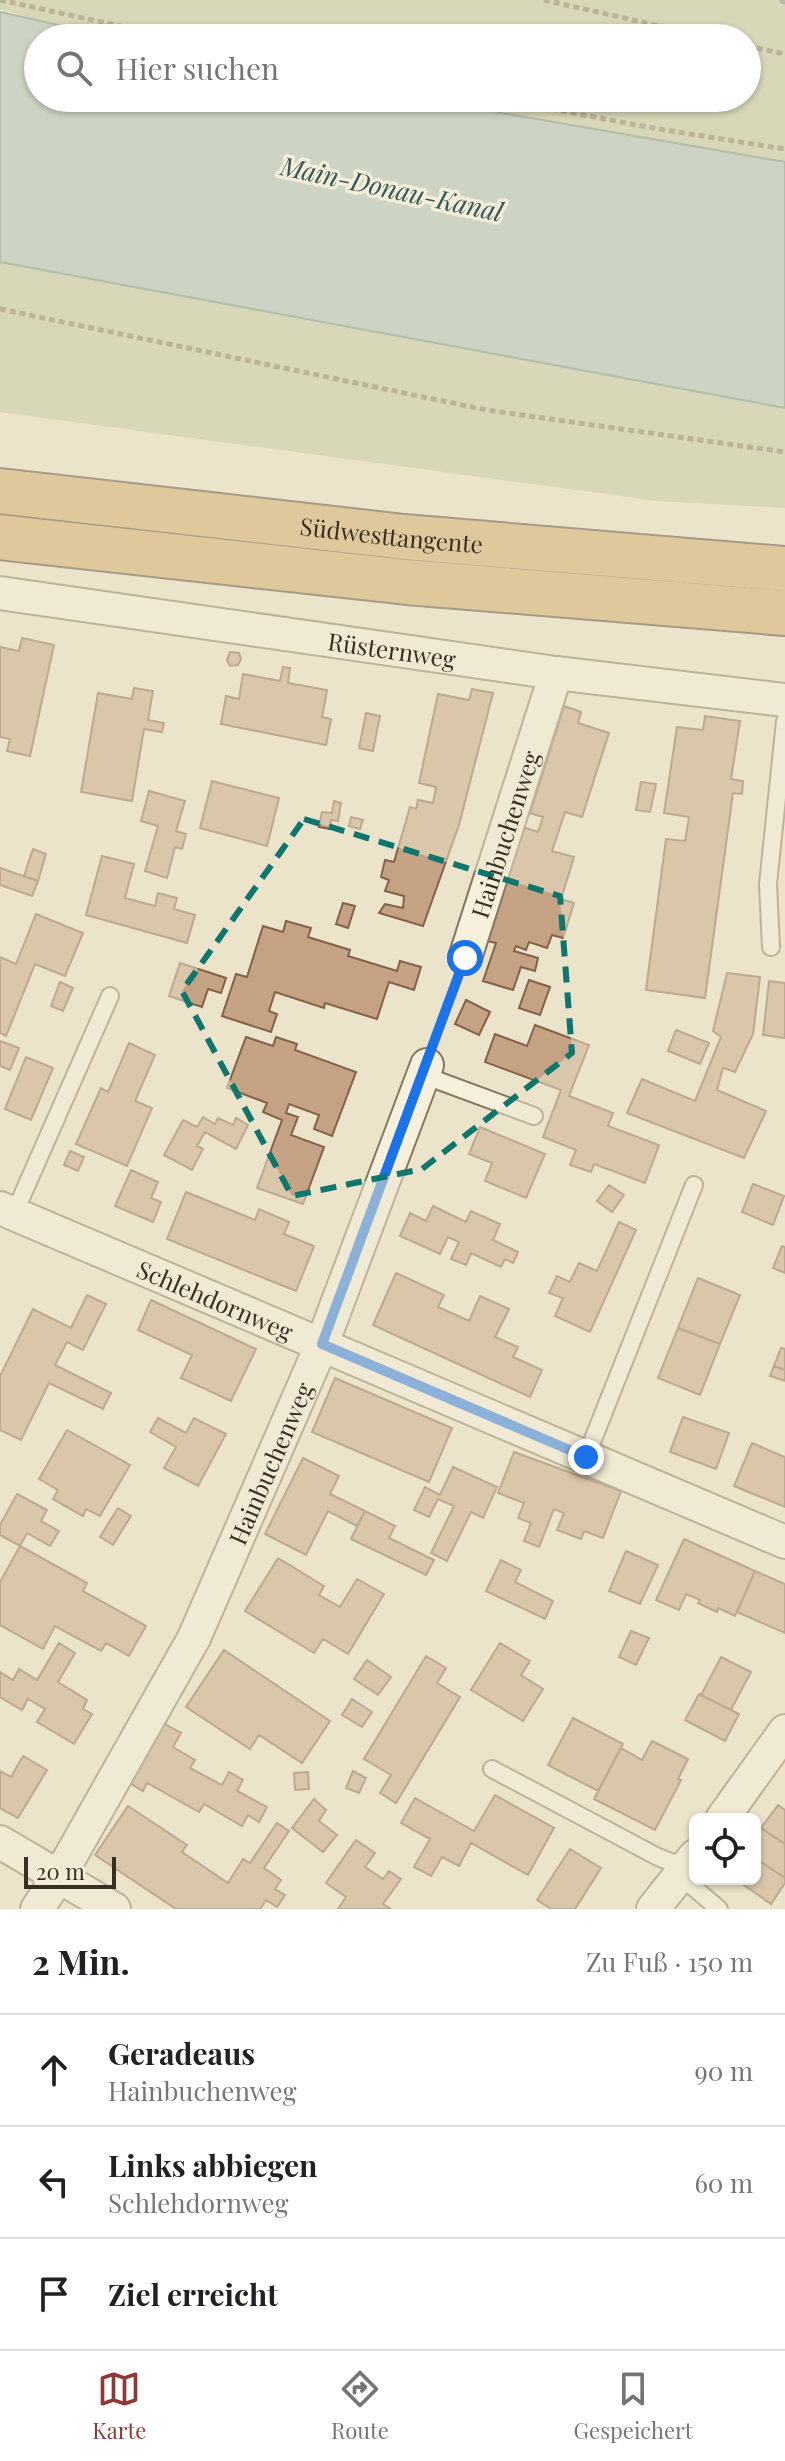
<!DOCTYPE html>
<html lang="de">
<meta charset="utf-8">
<style>
body{margin:0;font-family:"Playfair Display",serif;background:#f6f6f6;color:#202124}
.controls{position:absolute;right:24px;bottom:24px;display:grid;overflow:hidden;border-radius:12px;box-shadow:0 2px 6px #0004}
.controls button{width:72px;height:72px;display:grid;place-items:center;padding:0;border:0;border-bottom:2px solid #e0e0e0;background:#fff;color:#202124;font:40px sans-serif}
.scale{position:absolute;left:24px;bottom:20px;width:92px;box-sizing:border-box;padding-left:8px;border:4px solid #382e22;border-top:0;font-size:22px;line-height:28px;white-space:nowrap;color:#382e22;-webkit-text-stroke:6px #f3edd9;paint-order:stroke}
.stop{position:absolute;width:24px;height:24px;margin:-18px;border:6px solid #1a73e8;border-radius:50%;background:#fff}
.stop.end{background:#1a73e8;border-color:#fff;box-shadow:0 2px 8px #0008}
.list{margin:0;padding:0;list-style:none}
h2{display:flex;justify-content:space-between;align-items:center;height:104px;margin:0;padding:0 32px;font-size:34px}
h2 small{font-size:26px;font-weight:400;color:#757577}
.list li{display:grid;grid-template-columns:52px 1fr auto;gap:24px;align-items:center;box-sizing:border-box;height:112px;padding:0 32px;border-top:2px solid #e0e0e0}
.list b{display:block;font-size:30px;white-space:nowrap}
.list p{margin:0;font-size:26px;white-space:nowrap;color:#757577}
.list em{font-size:26px;font-style:normal;color:#757577}
.icon{flex:none;width:44px;height:44px;fill:none;stroke:currentColor;stroke-width:2;stroke-linecap:round;stroke-linejoin:round}
.map{position:relative;flex:none;width:785px;height:1909px;overflow:hidden}
.search{position:absolute;background:#fff;box-shadow:0 2px 6px #0004;left:24px;right:24px;top:24px;height:88px;display:flex;align-items:center;gap:20px;box-sizing:border-box;padding:0 28px;border-radius:44px;color:#757577;font-size:30px}
.sheet{height:440px;background:#fff}
nav{display:flex;justify-content:space-around;align-items:center;box-sizing:border-box;height:112px;border-top:2px solid #e0e0e0;background:#fff;font-size:22px;color:#757577}
nav a{display:grid;justify-items:center;gap:4px}
nav .on{color:#8f3936}
.map>svg:first-child{display:block}
.green{fill:#c1c89f}
.water{fill:#aac0ba;stroke:#718e88;stroke-width:2}
.lines{fill:none;stroke-linecap:round;stroke-linejoin:round}
.stream{stroke:#718e88;stroke-width:9}
.building{fill:#c5a284;stroke:#836248;stroke-width:2}
.lane-casing{stroke:#867660;stroke-width:20}
.street-casing{stroke:#867660;stroke-width:36}
.highway-casing{stroke:#544434;stroke-width:48}
.path{stroke:#867660;stroke-width:5;stroke-dasharray:6 4;stroke-linecap:butt}
.lane{stroke:#f6f0dd;stroke-width:16}
.street{stroke:#f6f0dd;stroke-width:32}
.highway{stroke:#d0a665;stroke-width:44}
.route{stroke:#1a73e8;stroke-width:10}
.marked{fill:none;stroke:#0f766e;stroke-width:6;stroke-dasharray:16 10;stroke-linejoin:round}
.labels{text-anchor:middle;dominant-baseline:central;stroke-width:7;stroke-linejoin:round;paint-order:stroke}
.street-label{font-size:24px;fill:#382e22;stroke:#f3edd9}
.water-label{font-size:26px;font-style:italic;fill:#335656;stroke:#f3edd9}
</style>
<div class="map">
<svg width="785" height="1909" viewBox="0 0 785 1909">
<rect width="100%" height="100%" fill="#ebe3ca"/>
<path class="green" d="M0,0H785V162L415,98H747V38H117L44,22L0,9Z
M0,262L785,408V508L658,501L0,412Z"/>
<path class="water" d="M0,12L117,38H38V98H415L785,162V408L0,262Z"/>
<g class="lines">
<path class="stream" d="M784,0H785"/>
</g>
<path class="building" d="M22,638L54,645L30,756L7,751L10,739L0,737V647L19,651Z
M230,652L239,653L241,659L238,665L230,666L227,660Z
M283,667L290,668L288,683L327,690L322,717L331,719L326,745L221,724L226,696L239,699L243,674L280,681Z
M134,688L153,691L148,720L164,723L162,732L144,729L132,801L81,792L98,693L132,699Z
M472,689L493,693L459,825L423,926L379,913L385,904L403,908L404,896L385,891L389,880L381,877L385,860L394,862L410,807L416,809L418,800L433,803L436,787L419,783L438,694L469,700Z
M564,706L581,712L578,723L609,733L582,817L565,812L552,851L574,857L561,899L574,903L563,938L552,935L547,948L529,942L526,950L516,946L514,951L538,958L535,971L521,967L513,990L483,981L496,943L487,941L523,827L538,832L543,817L530,813Z
M366,713L380,716L373,751L359,748Z
M705,716L740,721L731,779L743,781L742,794L733,793L705,998L646,990L666,839L685,841L689,817L664,813L677,727L703,730Z
M212,781L279,798L267,846L200,828Z
M641,782L656,784L650,812L636,810Z
M149,791L185,801L176,831L186,834L182,849L175,847L167,878L145,871L158,826L141,821Z
M334,801L341,803L338,821L331,820L330,829L319,827L322,812L332,813Z
M351,817L363,820L360,829L349,826Z
M33,849L46,854L38,881L24,876Z
M102,856L134,864L125,898L155,906L158,893L177,898L174,909L195,915L187,943L86,915Z
M0,868L38,881L32,896L0,885Z
M343,903L355,906L348,928L336,924Z
M36,914L83,933L65,976L35,964L6,1036L0,1033V957L16,964Z
M286,921L311,928L308,937L350,950L348,956L397,971L400,961L421,967L414,990L389,982L377,1019L325,1003L324,1008L275,992L269,1011L277,1014L271,1032L222,1016L236,974L247,977L263,926L283,932Z
M180,963L226,978L221,993L208,989L202,1007L169,996Z
M727,973L760,977L753,1034L735,1072L723,1068L717,1090L766,1111L744,1158L627,1113L642,1079L695,1101L721,1037L713,1031Z
M529,980L550,987L540,1015L519,1008Z
M769,981L785,983V1038L763,1035Z
M60,982L73,988L63,1011L51,1006Z
M466,1000L490,1012L479,1035L455,1024Z
M535,1025L589,1045L569,1096L613,1113L608,1126L659,1145L645,1183L594,1164L591,1172L570,1165L576,1150L543,1137L561,1090L485,1062L495,1034L527,1046Z
M676,1030L709,1043L700,1064L668,1051Z
M246,1037L273,1046L276,1037L297,1044L295,1050L356,1072L332,1136L314,1129L319,1115L289,1104L286,1113L298,1117L291,1135L324,1147L303,1204L257,1188L282,1120L263,1112L267,1103L227,1088Z
M0,1041L19,1048L10,1070L0,1066Z
M129,1043L155,1055L135,1101L152,1108L127,1166L76,1144L101,1088L108,1092Z
M26,1057L53,1068L31,1120L5,1109Z
M203,1117L215,1124L218,1118L233,1125L236,1118L248,1125L236,1149L205,1132L197,1146L203,1149L192,1170L164,1155L183,1120L197,1127Z
M480,1127L545,1154L526,1198L485,1181L492,1163L469,1154Z
M70,1151L84,1157L78,1171L64,1165Z
M131,1170L158,1182L151,1198L161,1202L153,1222L115,1206Z
M753,1184L784,1196L773,1225L742,1212Z
M609,1185L624,1195L612,1212L597,1201Z
M186,1192L255,1220L259,1209L289,1222L284,1234L314,1246L296,1291L167,1239Z
M433,1206L466,1222L471,1211L500,1224L493,1240L518,1252L513,1263L505,1259L501,1267L471,1253L466,1265L451,1259L459,1242L448,1237L440,1254L400,1236L410,1213L426,1221Z
M619,1222L636,1230L590,1332L555,1316L563,1298L549,1293L557,1276L570,1282L579,1263L597,1271Z
M782,1246L785,1247V1273L773,1268Z
M396,1273L444,1295L438,1307L469,1321L480,1296L509,1309L495,1337L518,1347L513,1357L542,1370L530,1397L373,1325Z
M698,1278L740,1295L720,1344L678,1328Z
M87,1295L106,1304L83,1350L67,1342L55,1365L111,1393L103,1409L49,1383L21,1440L0,1430V1376L33,1309L71,1328Z
M151,1300L256,1349L231,1401L181,1378L192,1355L138,1330Z
M678,1328L720,1344L700,1395L658,1378Z
M781,1348L785,1349V1370L774,1366Z
M774,1366L785,1370V1381L770,1376Z
M335,1378L452,1428L429,1482L312,1432Z
M683,1417L729,1433L716,1469L670,1452Z
M158,1418L186,1433L194,1418L226,1434L198,1486L164,1468L176,1447L150,1432Z
M67,1430L130,1465L100,1516L86,1509L83,1516L53,1499L58,1490L39,1479Z
M752,1443L785,1457V1507L734,1486Z
M514,1452L621,1491L603,1538L584,1531L581,1539L557,1530L564,1513L554,1509L539,1547L524,1541L531,1523L518,1518L524,1503L498,1493Z
M303,1458L339,1476L330,1494L365,1511L357,1526L328,1511L306,1555L265,1534Z
M453,1467L497,1487L483,1518L471,1512L447,1561L431,1553L454,1506L438,1499L429,1517L414,1510L425,1487L440,1495Z
M17,1494L47,1510L41,1521L59,1531L50,1546L27,1533L20,1546L0,1535V1525Z
M118,1508L131,1516L113,1545L100,1537Z
M365,1511L395,1526L389,1538L434,1560L426,1575L351,1539Z
M684,1539L755,1571L735,1616L718,1608L717,1612L698,1603L700,1600L686,1594L679,1610L656,1600Z
M20,1546L87,1583L83,1591L146,1626L129,1656L106,1643L101,1651L55,1626L43,1649L0,1625V1582Z
M626,1551L658,1565L640,1604L609,1591Z
M278,1558L324,1586L319,1595L340,1607L357,1579L384,1594L348,1654L323,1639L314,1653L245,1611Z
M501,1560L521,1570L515,1582L553,1601L545,1619L486,1591Z
M755,1571L785,1584V1633L737,1612Z
M631,1631L649,1638L636,1665L619,1657Z
M59,1643L75,1653L58,1682L87,1700L83,1709L92,1714L74,1744L37,1722L45,1709L28,1699L22,1710L0,1697V1672L13,1680L19,1669L37,1680Z
M500,1643L530,1661L521,1675L543,1689L523,1721L471,1690Z
M224,1650L330,1721L302,1763L259,1735L250,1749L186,1707Z
M426,1656L446,1668L437,1683L460,1697L396,1803L380,1793L391,1775L364,1759Z
M721,1657L751,1672L731,1710L701,1695Z
M367,1660L391,1677L378,1695L354,1679Z
M699,1694L739,1714L725,1741L685,1720Z
M352,1699L372,1712L362,1727L342,1715Z
M159,1713L168,1718L165,1724L181,1733L173,1747L195,1760L190,1768L222,1785L229,1772L243,1780L237,1791L267,1807L259,1822L248,1815L242,1826L204,1804L199,1812L147,1783L143,1791L121,1778Z
M573,1718L623,1744L598,1791L548,1765Z
M652,1741L688,1759L678,1779L681,1780L655,1830L594,1799L621,1748L642,1760Z
M23,1756L47,1770L18,1818L0,1808V1771L11,1777Z
M353,1771L366,1778L359,1793L346,1788Z
M308,1772L309,1789L295,1790L294,1773Z
M495,1795L554,1828L528,1875L471,1843L459,1866L442,1857L431,1876L414,1867L430,1839L401,1823L415,1798L474,1831Z
M314,1799L326,1810L319,1821L337,1835L323,1852L292,1828Z
M778,1805L785,1810V1844L761,1828Z
M128,1806L187,1845L182,1852L228,1883L243,1859L250,1863L277,1823L289,1831L264,1868L281,1880L275,1889L285,1895L277,1907L266,1900L260,1909H176L95,1855Z
M761,1828L785,1844V1878L755,1858V1838Z
M356,1840L375,1853L365,1867L383,1879L389,1871L401,1879L383,1904L391,1909H338L346,1897L326,1883Z
M570,1849L601,1868L575,1909H551L537,1900Z
M755,1858L785,1878V1883L771,1904L735,1879H755Z"/>
<g class="lines">
<g class="lane-casing">
<path id="lane" d="M771,947L768,884L785,721
M423,1075L534,1116
M14,1214L110,996
M586,1457L694,1185
M492,1769L658,1857L686,1868
M680,1876L719,1909"/>
</g>
<g class="street-casing">
<g id="street">
<path id="s1" d="M0,593L556,673L785,700"/>
<path id="s2" d="M465,958L556,673"/>
<path id="s3" d="M0,1208L785,1542"/>
<path d="M722,1819L785,1731"/>
<path d="M0,1842L114,1909"/>
<path id="s4" d="M37,1909L60,1875L194,1638L322,1344L427,1065"/>
<path d="M653,1909L695,1856"/>
</g>
</g>
<g class="highway-casing">
<g id="highway">
<path id="s5" d="M0,491L404,537L785,569"/>
<path d="M0,537L407,582L785,613"/>
</g>
</g>
<path class="path" d="M0,0L176,38
M544,0L713,38
M747,46L785,54
M492,98L659,129L785,149
M0,309L486,410L785,452
M437,1038L455,987"/>
<use href="#lane" class="lane"/>
<use href="#street" class="street"/>
<use href="#highway" class="highway"/>
</g>
<g class="lines">
<path class="route" d="M465,958L322,1344L586,1457"/>
</g>
<path d="M0 0H785V1909H0ZM304,819L560,896L572,1053L422,1169L292,1196L182,991Z" fill="#ebe3ca" fill-opacity=".55" fill-rule="evenodd"/>
<path class="marked" d="M304,819L560,896L572,1053L422,1169L292,1196L182,991Z"/>
<g class="labels">
<g class="street-label">
<text stroke="none"><textPath href="#s5" startOffset="394">Südwesttangente</textPath></text>
<text stroke="none"><textPath href="#s1" startOffset="396">Rüsternweg</textPath></text>
<text stroke="none"><textPath href="#s2" startOffset="130">Hainbuchenweg</textPath></text>
<text stroke="none"><textPath href="#s3" startOffset="234">Schlehdornweg</textPath></text>
<text stroke="none"><textPath href="#s4" startOffset="504">Hainbuchenweg</textPath></text>
</g>
<g class="water-label">
<text transform="translate(392 188) rotate(12)">Main-Donau-Kanal</text>
</g>
</g>
</svg>
<div class="controls">
<button><svg class="icon" aria-label="locate" viewBox="0 0 24 24"><circle cx="12" cy="12" r="6"/><path d="M12 2v4M12 18v4M2 12h4M18 12h4"/></svg></button>
</div>
<div class="scale">20 m</div>
<div class="stop" style="left:465px;top:958px"></div>
<div class="stop end" style="left:586px;top:1457px"></div>
<div class="search"><svg class="icon" aria-label="search" viewBox="0 0 24 24"><circle cx="10" cy="10" r="6"/><path d="M15 15l6 6"/></svg>Hier suchen</div>
</div>
<section class="sheet">
<h2>2 Min.<small>Zu Fuß · 150 m</small></h2>
<ul class="list">
<li><svg class="icon" aria-label="ahead" viewBox="0 0 24 24"><path d="M12 20V5M6 11l6-6 6 6"/></svg><div><b>Geradeaus</b><p>Hainbuchenweg</p></div><em>90 m</em></li>
<li><svg class="icon" aria-label="left" viewBox="0 0 24 24"><path d="M17 20v-9H6M10 6l-5 5 5 5"/></svg><div><b>Links abbiegen</b><p>Schlehdornweg</p></div><em>60 m</em></li>
<li><svg class="icon" aria-label="arrive" viewBox="0 0 24 24"><path d="M6 21V4h12l-3 4 3 4H6"/></svg><div><b>Ziel erreicht</b></div></li>
</ul>
</section>
<nav>
<a class="on"><svg class="icon" aria-label="map" viewBox="0 0 24 24"><path d="M3 6l6-2 6 2 6-2v14l-6 2-6-2-6 2zM9 4v14M15 6v14"/></svg>Karte</a>
<a><svg class="icon" aria-label="directions" viewBox="0 0 24 24"><path d="M12 3l9 9-9 9-9-9zM9 14v-3h6M13 9l2 2-2 2"/></svg>Route</a>
<a><svg class="icon" aria-label="saved" viewBox="0 0 24 24"><path d="M7 4h10v16l-5-4-5 4z"/></svg>Gespeichert</a>
</nav>
